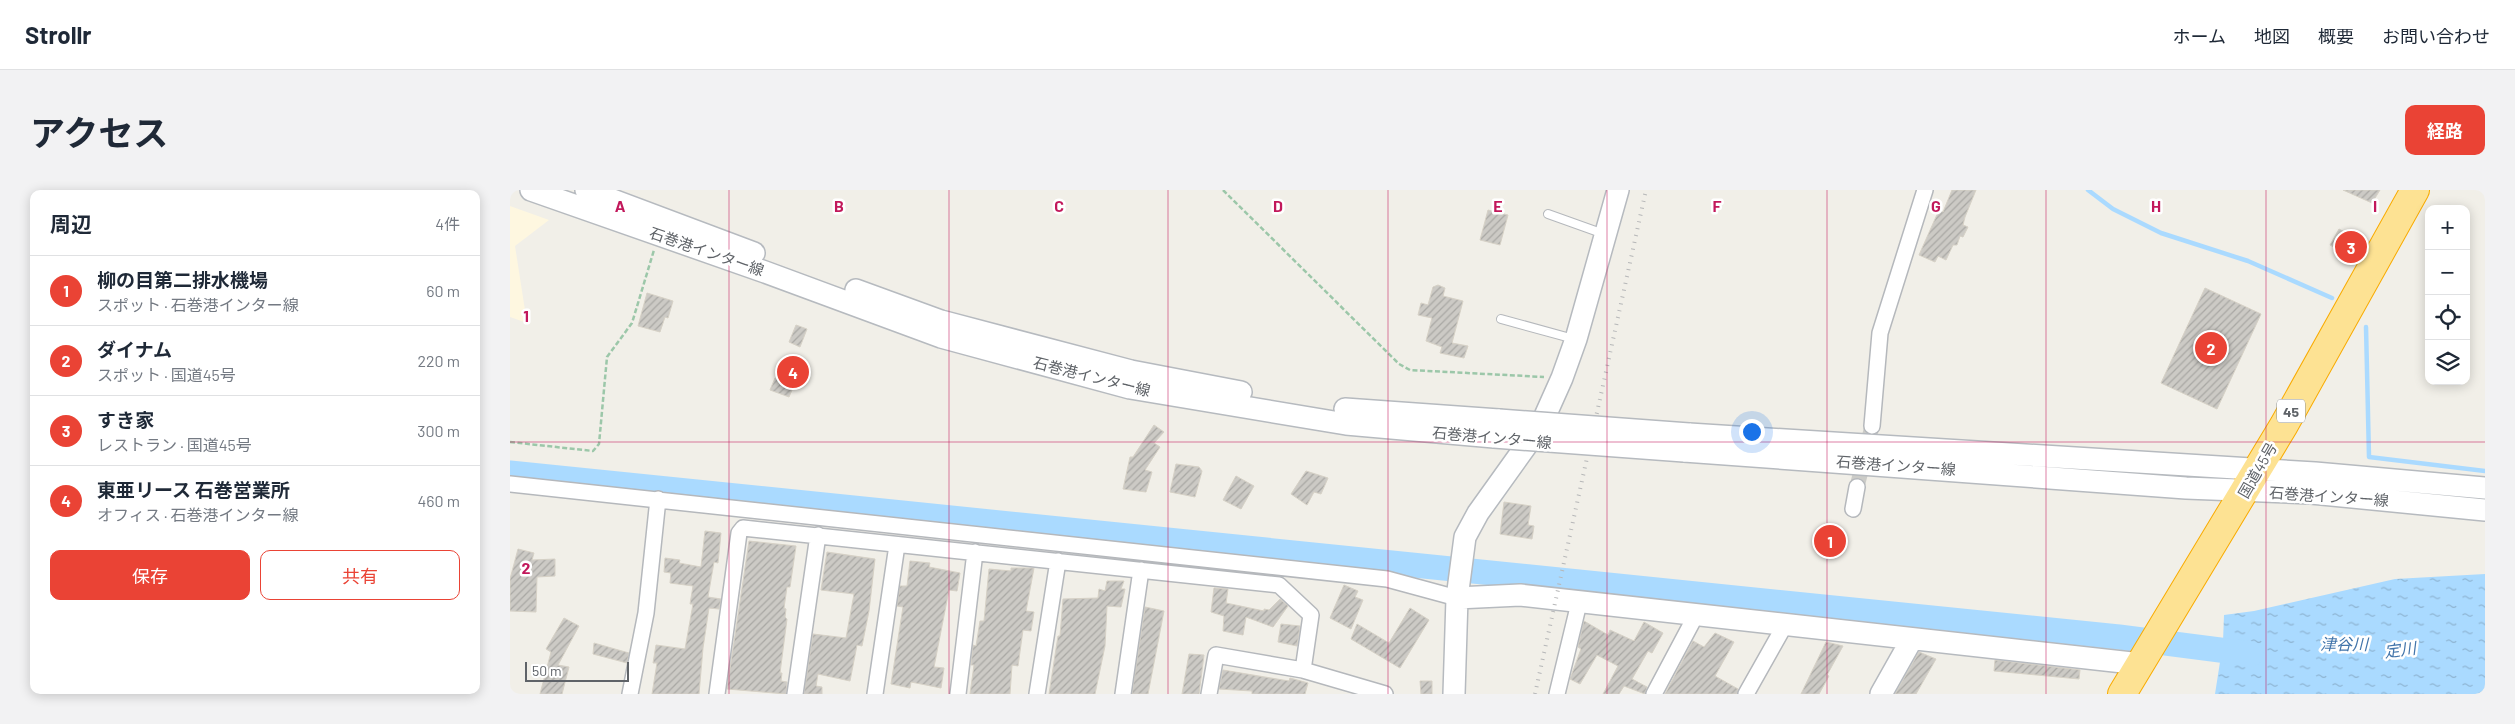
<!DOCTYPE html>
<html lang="ja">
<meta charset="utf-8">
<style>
body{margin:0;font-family:Barlow,"Noto Sans JP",sans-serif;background:#f2f2f3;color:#1f2937}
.controls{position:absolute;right:15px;top:15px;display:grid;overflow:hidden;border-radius:10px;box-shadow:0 2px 12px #0003}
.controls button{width:45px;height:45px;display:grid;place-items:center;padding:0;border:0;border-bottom:1px solid #e0e1e3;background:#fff;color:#1f2937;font:25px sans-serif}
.scale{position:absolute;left:15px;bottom:12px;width:104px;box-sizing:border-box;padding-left:5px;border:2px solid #5f6368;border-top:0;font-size:14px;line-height:18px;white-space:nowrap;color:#5f6368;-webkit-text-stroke:4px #fff;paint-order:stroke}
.you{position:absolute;left:1241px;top:241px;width:18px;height:18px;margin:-12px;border:4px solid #fff;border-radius:50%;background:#1a73e8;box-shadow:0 0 0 8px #1a73e833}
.badge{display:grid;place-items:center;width:32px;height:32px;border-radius:50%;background:#ea4335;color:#fff;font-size:16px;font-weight:700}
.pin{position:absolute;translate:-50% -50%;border:2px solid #fff;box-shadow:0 1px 5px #0006}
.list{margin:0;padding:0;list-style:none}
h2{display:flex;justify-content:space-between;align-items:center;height:65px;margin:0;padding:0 20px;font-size:21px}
h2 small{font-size:16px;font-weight:400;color:#747a83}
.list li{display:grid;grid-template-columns:32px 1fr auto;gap:15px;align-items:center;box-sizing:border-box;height:70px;padding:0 20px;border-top:1px solid #e0e1e3}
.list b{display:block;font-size:19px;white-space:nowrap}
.list p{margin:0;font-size:16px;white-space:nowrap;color:#747a83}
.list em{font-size:16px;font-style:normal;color:#747a83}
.actions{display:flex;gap:10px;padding:15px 20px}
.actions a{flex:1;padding:11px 0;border:1px solid #ea4335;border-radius:10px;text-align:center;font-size:18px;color:#ea4335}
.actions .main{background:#ea4335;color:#fff}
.icon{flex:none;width:28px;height:28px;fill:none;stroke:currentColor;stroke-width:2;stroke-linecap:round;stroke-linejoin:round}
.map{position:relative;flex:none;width:1975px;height:504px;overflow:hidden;border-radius:10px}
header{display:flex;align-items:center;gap:30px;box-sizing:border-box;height:70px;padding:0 25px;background:#fff;border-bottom:1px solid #e0e1e3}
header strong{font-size:24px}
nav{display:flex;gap:28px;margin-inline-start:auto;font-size:18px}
.intro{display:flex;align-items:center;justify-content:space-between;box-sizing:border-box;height:120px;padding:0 30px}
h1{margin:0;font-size:35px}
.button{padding:12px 22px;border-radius:10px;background:#ea4335;color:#fff;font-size:18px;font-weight:700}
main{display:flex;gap:30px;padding:0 30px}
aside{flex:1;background:#fff;border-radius:10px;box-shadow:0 2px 12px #0003}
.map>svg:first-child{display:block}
.commercial{fill:#fef7e0}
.water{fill:url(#water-ripples)}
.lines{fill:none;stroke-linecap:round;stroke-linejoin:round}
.stream{stroke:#aadaff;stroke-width:4.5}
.river{stroke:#aadaff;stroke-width:25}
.building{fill:url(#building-hatch);stroke:#d6d1c6}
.street-tunnel{stroke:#ccccc8;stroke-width:15;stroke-dasharray:15 8;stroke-linecap:butt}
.lane-casing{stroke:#b5b8bc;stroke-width:10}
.street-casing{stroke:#b5b8bc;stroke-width:18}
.secondary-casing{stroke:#b6babf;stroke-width:24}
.highway-casing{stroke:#f9ab00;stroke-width:30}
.path{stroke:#9cc7a9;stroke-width:2.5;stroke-dasharray:5 2.5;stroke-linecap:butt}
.lane{stroke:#fff;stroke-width:8}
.street{stroke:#fff;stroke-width:15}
.secondary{stroke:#fff;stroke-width:21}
.highway{stroke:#fde293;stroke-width:28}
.rail{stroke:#b6b7b8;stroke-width:4;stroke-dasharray:1 6;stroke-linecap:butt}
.secondary-bridge-casing{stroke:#b6babf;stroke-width:24;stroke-linecap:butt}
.secondary-bridge{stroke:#fff;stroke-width:21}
.grid{fill:none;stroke:#c2185b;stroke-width:1;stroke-opacity:0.55}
.labels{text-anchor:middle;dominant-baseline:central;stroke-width:5;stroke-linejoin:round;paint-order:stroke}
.shield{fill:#fff;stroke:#8f9295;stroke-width:1}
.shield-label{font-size:14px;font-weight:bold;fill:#5f6368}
.street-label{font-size:15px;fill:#5f6368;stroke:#fff}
.water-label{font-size:16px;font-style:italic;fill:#4174aa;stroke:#fff}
.grid-label{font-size:16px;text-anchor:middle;font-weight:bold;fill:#c2185b;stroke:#fff;stroke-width:5;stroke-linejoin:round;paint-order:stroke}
</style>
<header>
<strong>Strollr</strong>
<nav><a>ホーム</a><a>地図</a><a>概要</a><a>お問い合わせ</a></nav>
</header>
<div class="intro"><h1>アクセス</h1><a class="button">経路</a></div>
<main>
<aside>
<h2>周辺<small>4件</small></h2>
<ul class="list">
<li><span class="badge">1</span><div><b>柳の目第二排水機場</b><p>スポット · 石巻港インター線</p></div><em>60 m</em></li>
<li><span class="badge">2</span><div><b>ダイナム</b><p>スポット · 国道45号</p></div><em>220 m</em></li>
<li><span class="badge">3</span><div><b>すき家</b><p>レストラン · 国道45号</p></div><em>300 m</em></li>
<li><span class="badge">4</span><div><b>東亜リース 石巻営業所</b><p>オフィス · 石巻港インター線</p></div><em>460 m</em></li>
</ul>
<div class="actions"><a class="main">保存</a><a>共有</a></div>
</aside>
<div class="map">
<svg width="1975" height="504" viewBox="0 0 1975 504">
<defs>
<pattern id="water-ripples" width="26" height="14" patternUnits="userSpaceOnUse" patternTransform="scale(1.25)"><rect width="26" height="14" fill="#aadaff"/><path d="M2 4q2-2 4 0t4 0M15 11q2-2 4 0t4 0" fill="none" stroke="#8eb4d2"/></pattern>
<pattern id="building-hatch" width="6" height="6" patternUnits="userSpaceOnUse" patternTransform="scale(1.25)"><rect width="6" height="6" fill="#cccac5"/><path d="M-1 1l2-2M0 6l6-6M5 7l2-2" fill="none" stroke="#a9a8a4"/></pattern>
</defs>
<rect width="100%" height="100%" fill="#f1efe8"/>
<path class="commercial" d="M0,16L39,30L5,56L17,133L0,127Z"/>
<path class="water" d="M1975,384V504H1705L1710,472L1706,470L1707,454L1713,452L1714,425L1744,421L1885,389Z"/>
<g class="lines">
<path class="stream" d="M1578,0L1603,19L1651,43L1738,71L1822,108
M1856,137L1859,267L1975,281"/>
<path class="river" d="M0,283L1609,447L1741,464"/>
</g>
<path class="building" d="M1442,0H1466L1455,27L1453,35L1458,37L1453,47L1450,46L1447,55H1443L1436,70L1428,66L1425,72L1409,65L1429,20L1433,22Z
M1833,0H1870L1862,13Z
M978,20L998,25L990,55L970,50Z
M1829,39L1856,54L1847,70L1820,55Z
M928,95L935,98L933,106L953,111L942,153L958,156L954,168L930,163L932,157L916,151L922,128L908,125L911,113L918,115L923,97Z
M1695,98L1751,124L1707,219L1651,193Z
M137,103L163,111L158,128L155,127L150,142L128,136Z
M286,135L297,139L290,157L279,152Z
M275,175L295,183L290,195L285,193L279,207L260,200L265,188L269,190Z
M644,235L654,242L644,253L650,257L635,280L642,282L636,302L613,299L620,267H623Z
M666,274L689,277L692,281L685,307L660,302Z
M796,281L818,288L811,304L804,302L797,315L781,304Z
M726,286L744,296L731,319L713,310Z
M994,312L1021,316L1018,335L1024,336L1022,349L990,344Z
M1314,334L1335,341L1326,368L1305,361Z
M195,341L211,343L208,373L204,372L198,407L211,409L209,419L199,418L193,458L189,504H142L147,473H143L146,455L175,459L183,414H180L183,396L160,393L161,383L154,382L155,368L170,370L169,373L191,377Z
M239,351L286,356L280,397H277L274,418L276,419L275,427L277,429L270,483H272L271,491L277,492L276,504L217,499Z
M8,359L24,363L22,370L45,369V386L27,387L26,422L0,421V389Z
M317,362L365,369L359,421L352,456L347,455L340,491L308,484L306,496L312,497V504H294L303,444L336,448L344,404L311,400Z
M400,371L420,373L419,377L450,383L447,401L439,400L424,477L434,478L431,498L401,492L400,498L381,494L393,417L387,416L390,396H397Z
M501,378H524L516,421L524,422L521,441L513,440L508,476L502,475L500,504H460L464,475H461L463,455L466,456L470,431H474L479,379L501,381Z
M597,391H614L611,399H615L611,417L597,416L595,456L585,504H539L548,446H550L553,409L588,408L589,399L595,401Z
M834,395L848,401L845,407L853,410L841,439L820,428Z
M704,398L718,399L716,413L754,421V419L759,420L770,409L778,416L763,437L736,427L733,445L713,441L714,426L701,422Z
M635,417L654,421L638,504H622Z
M900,418L919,430L890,478L841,449L847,434L879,453Z
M54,428L69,436L48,475L59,477L52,504H30L41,462L36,459Z
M1074,431L1098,445L1100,440L1124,451L1134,432L1153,443L1142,463L1138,461L1122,489L1137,497L1135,504L1114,496L1109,504H1093L1108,476L1087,465L1070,494L1060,489L1071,459L1068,457Z
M771,434L790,436L787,456L768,452Z
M1205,443L1224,452L1205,486L1228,499L1227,504H1155L1183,451L1194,457Z
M1316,452L1333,456L1317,485L1319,486L1309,504H1291Z
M84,453L119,463L117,473L83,464Z
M1409,462L1426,469L1406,504H1385Z
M679,464L694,465L689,504H672Z
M1485,470L1570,480L1569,489L1484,481Z
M713,480L779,491L780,488L798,493L795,504H742V501L709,499Z
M910,491H922V504H911Z"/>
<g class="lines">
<path class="street-tunnel" d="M1347,297L1362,236"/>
<g class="lane-casing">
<path id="lane" d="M1038,24L1094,44
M991,129L1064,149"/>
</g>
<g class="street-casing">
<path id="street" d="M1362,236L1370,143L1415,0
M0,294L877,389L947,408
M1343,319L1347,297
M120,504L136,423L148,309
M207,504L229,343L233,338L769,395L801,425L793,480
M285,504L308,345
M365,504L387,355
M448,504L465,362
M527,504L548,371
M613,504L631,380
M699,504L706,465L793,480L875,504
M1047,504L1069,413
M1144,504L1186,425
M1236,504L1276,433"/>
</g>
<g class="secondary-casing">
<path id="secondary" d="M21,0L255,82L431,147L620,198L836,234L984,247
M76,0L244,63
M346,100L431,131L621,181L731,202
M835,219L989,230
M1179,244L1805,283L1975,298
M1174,261L1676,298L1801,303L1975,320
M947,408L1010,405L1631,474
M944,504L947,408L955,347L968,323L1031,235L1052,188L1066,149L1108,0
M1371,504L1402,449"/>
</g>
<g class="highway-casing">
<path id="highway" d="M1612,504L1774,235L1905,0"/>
</g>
<path class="path" d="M713,0L889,174L900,180L1034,187
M0,252L83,261L89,254L97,167L122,133L144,60"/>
<use href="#lane" class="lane"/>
<use href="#street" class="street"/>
<use href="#secondary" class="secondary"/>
<use href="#highway" class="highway"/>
<path class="rail" d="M1025,504L1136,0"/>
<g class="secondary-bridge-casing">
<path id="secondary-bridge" d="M989,230L1179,244
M984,247L1174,261"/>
</g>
<use href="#secondary-bridge" class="secondary-bridge"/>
</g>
<path class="grid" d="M219,0V504M439,0V504M658,0V504M878,0V504M1097,0V504M1317,0V504M1536,0V504M1756,0V504M0,252H1975"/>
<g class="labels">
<rect class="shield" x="1767" y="209.5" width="28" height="23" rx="4"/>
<g class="shield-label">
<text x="1781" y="221">45</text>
</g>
<g class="street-label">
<text transform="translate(197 61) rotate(19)">石巻港インター線</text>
<text transform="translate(582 186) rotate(14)">石巻港インター線</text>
<text transform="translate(982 247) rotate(5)">石巻港インター線</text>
<text transform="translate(1386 275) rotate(4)">石巻港インター線</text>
<text transform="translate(1747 280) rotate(-60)">国道45号</text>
<text transform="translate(1819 306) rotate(4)">石巻港インター線</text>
</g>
<g class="water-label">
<text x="1834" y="453">津谷川</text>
<text transform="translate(1890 459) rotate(-7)">定川</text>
</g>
</g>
<g class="grid-label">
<text x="110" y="22">A</text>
<text x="329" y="22">B</text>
<text x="549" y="22">C</text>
<text x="768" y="22">D</text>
<text x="988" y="22">E</text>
<text x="1207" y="22">F</text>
<text x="1426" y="22">G</text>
<text x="1646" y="22">H</text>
<text x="1865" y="22">I</text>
<text x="16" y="132">1</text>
<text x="16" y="384">2</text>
</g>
</svg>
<div class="controls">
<button>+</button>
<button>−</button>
<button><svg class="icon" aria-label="locate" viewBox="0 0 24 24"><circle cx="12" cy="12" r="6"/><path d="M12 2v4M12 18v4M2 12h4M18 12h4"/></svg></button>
<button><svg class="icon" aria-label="layers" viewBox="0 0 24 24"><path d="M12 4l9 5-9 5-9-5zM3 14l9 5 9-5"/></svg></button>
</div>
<div class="scale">50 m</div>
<div class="you"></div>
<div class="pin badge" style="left:1320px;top:351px">1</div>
<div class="pin badge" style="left:1701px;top:158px">2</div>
<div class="pin badge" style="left:1841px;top:57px">3</div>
<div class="pin badge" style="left:283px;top:182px">4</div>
</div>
</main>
